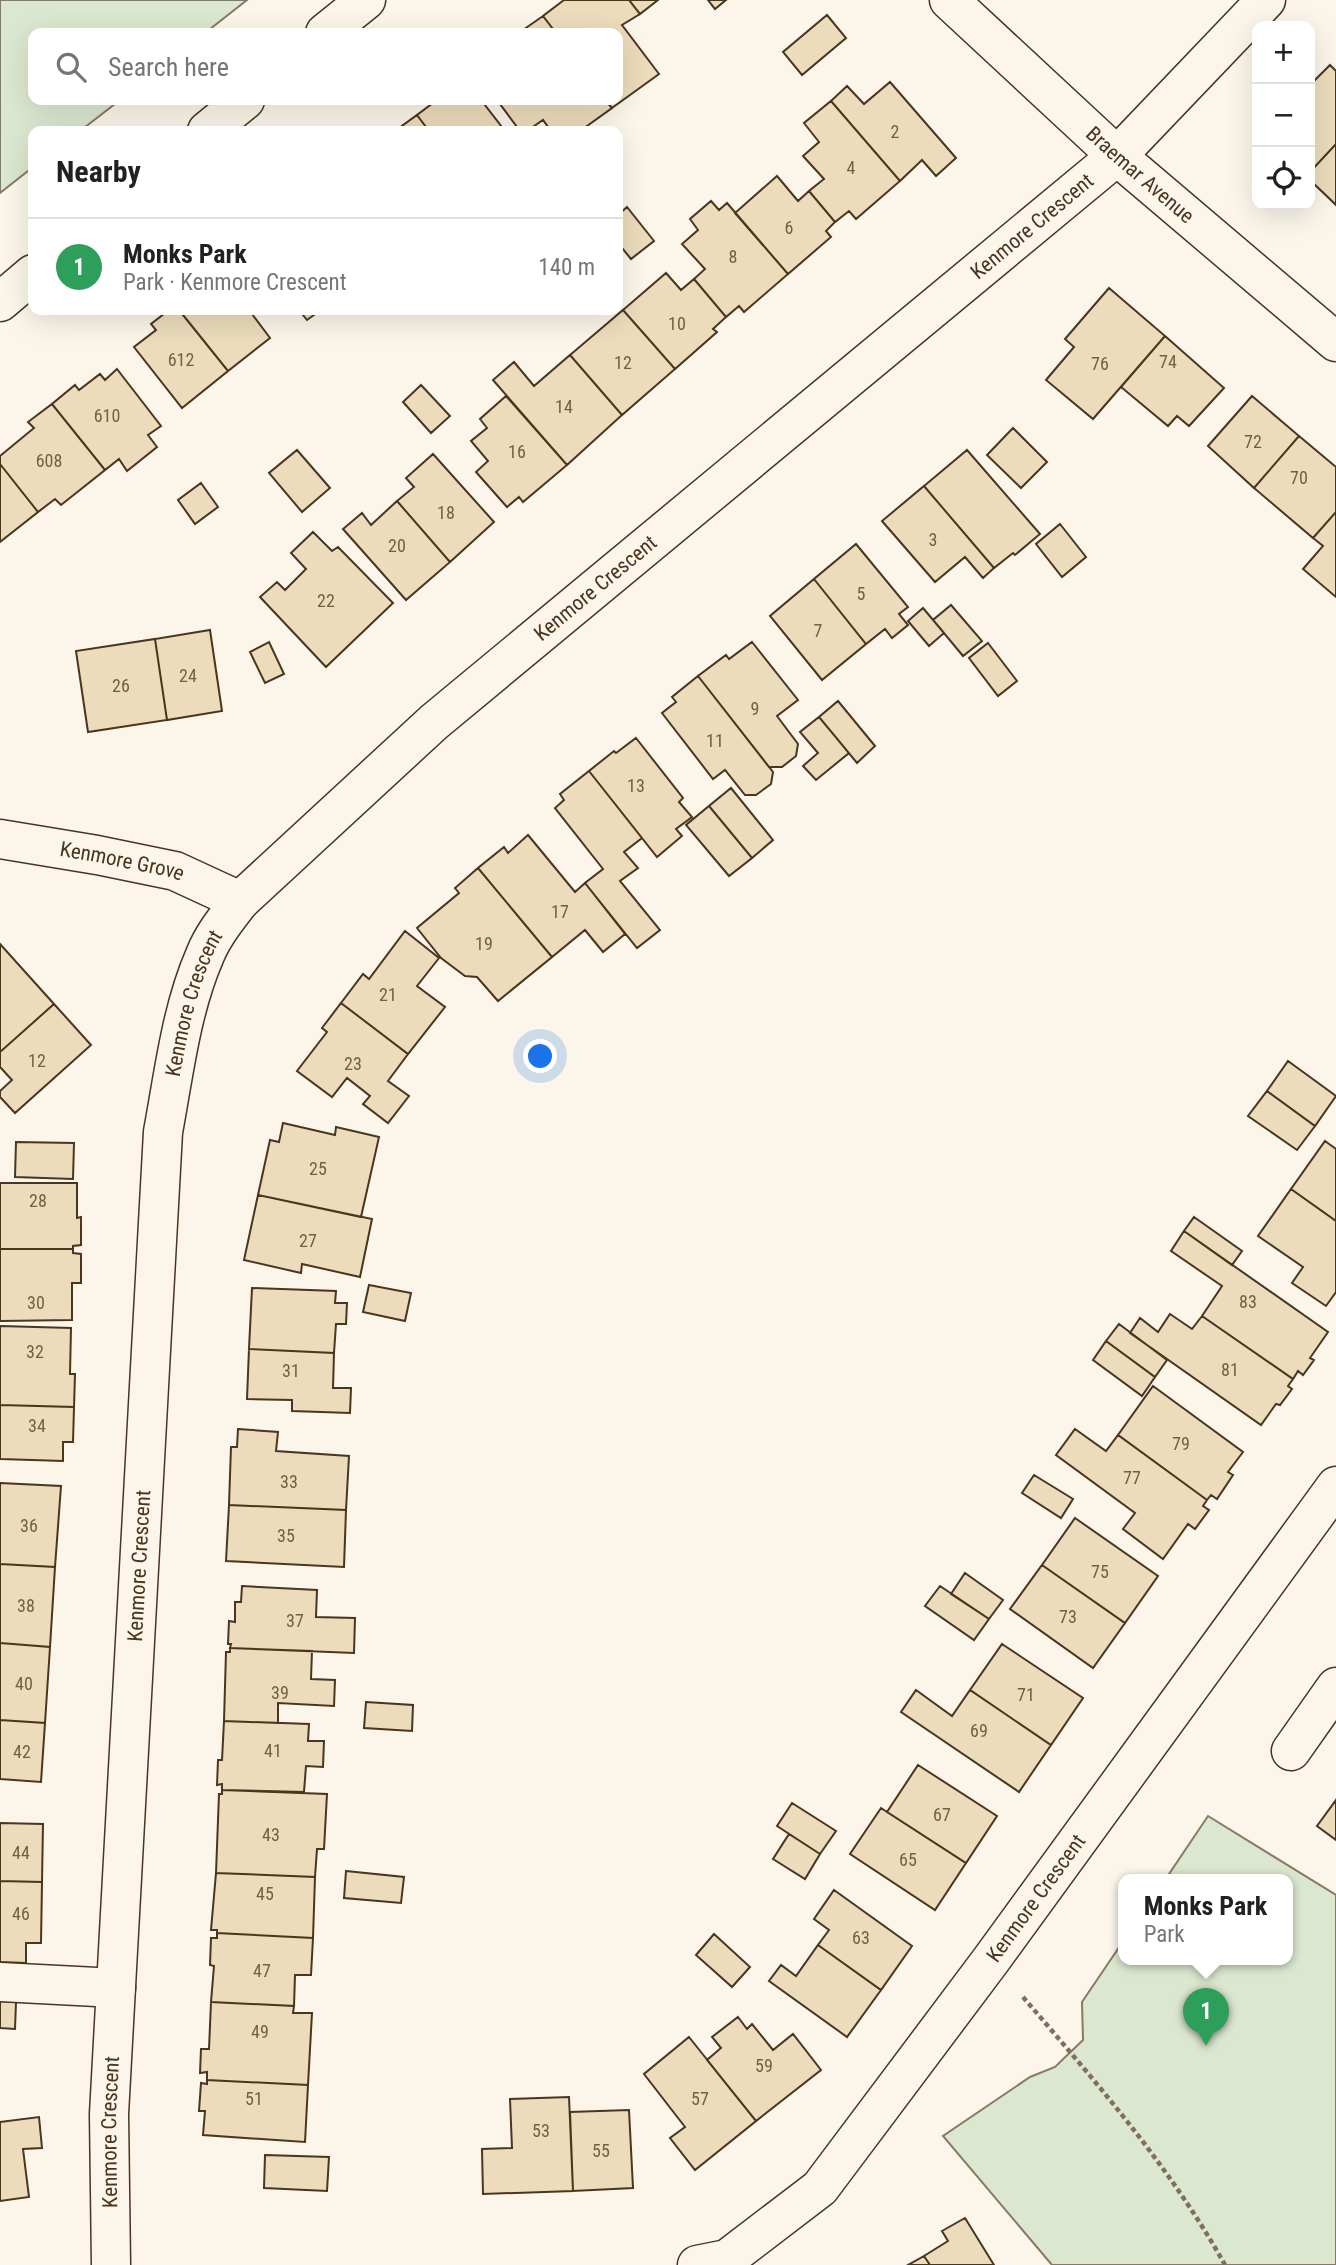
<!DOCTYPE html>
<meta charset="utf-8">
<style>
body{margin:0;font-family:"Roboto Condensed",sans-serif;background:#f6f6f6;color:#202124}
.controls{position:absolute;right:21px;top:21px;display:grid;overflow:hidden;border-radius:14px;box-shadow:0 7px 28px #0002}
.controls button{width:63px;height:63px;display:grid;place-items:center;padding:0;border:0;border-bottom:2px solid #e0e0e0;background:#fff;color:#202124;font:35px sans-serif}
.you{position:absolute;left:541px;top:1057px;width:24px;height:24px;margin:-18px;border:5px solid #fff;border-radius:50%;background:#1a73e8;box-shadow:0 0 0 10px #1a73e833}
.badge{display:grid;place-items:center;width:46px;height:46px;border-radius:50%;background:#1a73e8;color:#fff;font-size:23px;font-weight:700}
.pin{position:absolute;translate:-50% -58px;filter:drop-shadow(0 2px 4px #0008)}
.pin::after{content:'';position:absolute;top:37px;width:24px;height:21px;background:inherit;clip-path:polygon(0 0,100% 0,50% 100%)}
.popup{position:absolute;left:1118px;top:1874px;width:175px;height:91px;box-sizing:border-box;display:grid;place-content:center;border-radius:14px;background:#fff;filter:drop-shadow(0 2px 5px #0005);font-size:23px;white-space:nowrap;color:#757577}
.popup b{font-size:26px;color:#202124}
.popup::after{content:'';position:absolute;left:50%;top:100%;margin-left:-14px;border:14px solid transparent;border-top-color:#fff}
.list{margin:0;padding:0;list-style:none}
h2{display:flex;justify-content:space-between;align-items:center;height:91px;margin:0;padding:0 28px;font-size:30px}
h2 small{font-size:23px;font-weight:400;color:#757577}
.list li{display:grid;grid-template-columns:46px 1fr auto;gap:21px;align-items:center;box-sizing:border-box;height:98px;padding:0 28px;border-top:2px solid #e0e0e0}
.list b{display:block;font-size:26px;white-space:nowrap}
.list p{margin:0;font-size:23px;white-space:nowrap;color:#757577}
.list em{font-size:23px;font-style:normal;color:#757577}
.icon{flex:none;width:38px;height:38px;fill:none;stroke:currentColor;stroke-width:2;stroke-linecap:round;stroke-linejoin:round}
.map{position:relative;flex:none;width:1336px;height:2265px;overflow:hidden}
.search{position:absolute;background:#fff;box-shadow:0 7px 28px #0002;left:28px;top:28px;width:595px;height:77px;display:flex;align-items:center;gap:18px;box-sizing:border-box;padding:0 24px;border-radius:14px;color:#757577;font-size:26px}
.panel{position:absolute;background:#fff;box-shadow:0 7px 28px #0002;left:28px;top:126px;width:595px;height:189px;border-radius:14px}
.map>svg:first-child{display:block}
.green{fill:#dce7d0;stroke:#887966;stroke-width:2}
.building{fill:#ecdcbc;stroke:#4a3520;stroke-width:2}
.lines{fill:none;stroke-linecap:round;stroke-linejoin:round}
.minor-casing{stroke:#4a3520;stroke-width:41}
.major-casing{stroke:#4a3520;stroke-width:41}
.path{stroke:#7f6f5c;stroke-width:4.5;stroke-dasharray:5 3.5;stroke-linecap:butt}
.minor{stroke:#fbf6e9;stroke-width:38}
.major{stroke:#fbf6e9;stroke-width:38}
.labels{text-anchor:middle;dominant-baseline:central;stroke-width:5;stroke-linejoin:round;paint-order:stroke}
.number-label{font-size:18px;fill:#725f47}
.street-label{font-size:21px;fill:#4a3520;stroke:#fbf6e9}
</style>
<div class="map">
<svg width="1336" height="2265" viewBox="0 0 1336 2265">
<rect width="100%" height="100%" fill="#fbf6e9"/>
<path class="green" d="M0,0H247L205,33H33V100H120L80,131H33V167L0,193Z
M1208,1816L1336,1895V2265H1052L943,2136L1030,2077L1055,2067L1083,2040L1082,2002L1124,1940V1960H1288V1880H1165Z"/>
<path class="building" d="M564,0H629L640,14L622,25L659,74L612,108L605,100H618V33H556L543,16Z
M629,0H658L640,14Z
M708,0H726L715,9Z
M827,15L846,38L802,75L783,52Z
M543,16L556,33L520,32Z
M1330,65L1336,71V144L1310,172V85Z
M890,82L956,158L936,176L922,160L900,181L831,101L847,86L864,104Z
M437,100H481L505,131H429L417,115Z
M497,100H605L612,108L580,131H551L543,120L527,131H520Z
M831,101L900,181L856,219L849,211L835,222L809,191L824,179L803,156L819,142L804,123Z
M417,115L429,131H395Z
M1336,144V205L1310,180V172Z
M777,176L798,201L809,191L835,222L826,231L831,237L788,274L735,213Z
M711,201L719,210L727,203L788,274L744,312L739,306L726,317L694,279L705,269L682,244L698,230L690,219Z
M627,207L654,241L631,259L618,243V215Z
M666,273L681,290L694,279L726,317L713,329L717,332L675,369L623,310Z
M1109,288L1165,336L1093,419L1046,380L1074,347L1065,339Z
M169,310H179L228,371L182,408L134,347L156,330L151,324Z
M179,310H249L270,338L228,371Z
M299,310H321L307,320Z
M623,310L675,369L622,415L570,355Z
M1165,336L1224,388L1189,426L1177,416L1168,426L1121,387Z
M570,355L622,415L567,465L493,380L514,362L534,386Z
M117,369L161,426L148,435L157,447L127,471L119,459L105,470L52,404L75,385L79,390L100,374L105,380Z
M421,385L450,416L431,433L403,402Z
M506,396L567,465L523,502L519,497L507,507L476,472L488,461L471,441L487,428L480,419Z
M1252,396L1299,436L1254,488L1208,446Z
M52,404L105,470L61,505L55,499L38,512L0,464V456L34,428L28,422Z
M1013,428L1047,462L1021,488L987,455Z
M1299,436L1336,467V512L1313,538L1254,488Z
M297,450L330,488L302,512L269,473Z
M967,450L1040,534L1015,555L1013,553L994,568L924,486Z
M433,454L494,522L450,562L397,501L414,487L406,478Z
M0,464L38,512L0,542Z
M201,483L218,507L195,524L178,500Z
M924,486L994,568L983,578L965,557L935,582L882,521Z
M397,501L450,562L406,600L343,529L362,513L371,525Z
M1336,512V597L1303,569L1323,546L1313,538Z
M1060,524L1086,557L1062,577L1036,544Z
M313,532L332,551L338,547L393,603L326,667L260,597L277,582L285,590L306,569L291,553Z
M856,544L908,607L899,614L908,625L892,638L885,629L866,644L814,579Z
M814,579L866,644L822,680L770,616Z
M951,605L982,641L963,656L933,620Z
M923,608L944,633L929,646L908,621Z
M210,630L222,711L167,720L155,639Z
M155,639L167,720L88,732L76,651Z
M269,642L284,674L265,683L250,652Z
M752,642L798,700L777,716L798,744L796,756L782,767H769L698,676L726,655L729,659Z
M988,643L1017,681L998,696L969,658Z
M698,676L773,772L771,784L756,795H745L725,770L713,779L662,713L676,702L672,697Z
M838,701L875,746L857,763L819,717Z
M819,717L849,753L816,780L803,766L818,753L800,732Z
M636,738L683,798L679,802L692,817L676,829L682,836L657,857L589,771L614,751L616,753Z
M589,771L642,838L624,852L638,868L620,881L660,930L637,948L585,883L603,869L555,808L564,800L560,794Z
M731,788L773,840L752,858L709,806Z
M709,806L752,858L729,876L686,825Z
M528,835L575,892L585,883L625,934L603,952L585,930L552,957L478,868L504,847L508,853Z
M478,868L552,957L498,1001L477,977L465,976L441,958L417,928L459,893L455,888Z
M405,931L439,958L417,986L445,1007L408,1054L341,1003L363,974L369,979Z
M0,944L54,1004L0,1052Z
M341,1003L408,1054L388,1081L409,1096L388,1123L363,1104L370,1096L347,1078L332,1097L297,1071L327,1032L322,1028Z
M54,1004L91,1045L15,1113L0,1097V1091L12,1080L0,1067V1052Z
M1288,1061L1336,1096L1315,1126L1267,1091Z
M1267,1091L1315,1126L1297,1150L1248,1116Z
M283,1123L335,1135L336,1127L379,1137L361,1217L258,1195L270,1140L279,1142Z
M1325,1141L1336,1149V1221L1291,1189Z
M16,1142L74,1143L73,1179L15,1177Z
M0,1183H77V1218L81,1217V1245L73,1246V1249H0Z
M1291,1189L1336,1221V1292L1326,1306L1292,1283L1303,1267L1258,1236Z
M258,1195L372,1219L360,1277L302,1264L301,1273L244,1260Z
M1194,1217L1242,1251L1232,1265L1184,1231Z
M1184,1231L1328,1332L1310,1358L1314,1360L1303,1375L1298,1371L1293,1379L1202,1316L1222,1286L1171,1251Z
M0,1249H73V1253L81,1254V1283H72V1320L0,1321Z
M369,1285L411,1293L405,1321L363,1312Z
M252,1288L336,1291L335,1303H347L346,1324H336L334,1353L249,1349Z
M1170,1314L1192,1329L1202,1316L1293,1379L1288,1386L1292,1389L1280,1405L1276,1404L1261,1425L1130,1333L1140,1318L1158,1332Z
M1119,1324L1167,1360L1155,1377L1106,1341Z
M0,1326L71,1328L70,1374H75L74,1407L0,1405Z
M1106,1341L1155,1377L1142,1396L1093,1360Z
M249,1349L334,1353L333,1388H351L350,1413L292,1411V1400L247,1399Z
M1153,1386L1243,1452L1228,1472L1233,1475L1217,1499L1211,1495L1207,1500L1118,1435Z
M0,1405L74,1407L73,1442H63V1461L0,1459Z
M238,1429L278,1432L276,1451L349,1456L346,1510L229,1505L231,1447H237Z
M1075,1429L1106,1451L1118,1435L1207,1500L1203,1506L1209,1510L1195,1529L1188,1524L1163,1559L1123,1529L1135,1513L1056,1455Z
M1034,1475L1073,1499L1061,1518L1022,1493Z
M0,1483L61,1486L55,1567L0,1564Z
M229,1505L346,1510L344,1567L226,1561Z
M1075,1518L1158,1576L1125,1623L1042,1565Z
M0,1564L55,1567L50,1647L0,1643Z
M1042,1565L1125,1623L1093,1668L1010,1609Z
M965,1573L1003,1600L989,1619L951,1594Z
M242,1586L317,1590L316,1617L355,1618L354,1653L230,1648L231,1644H228L229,1621L235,1622V1602H241Z
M940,1586L989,1619L974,1640L925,1606Z
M0,1643L50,1647L45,1723L0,1720Z
M1002,1644L1083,1698L1051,1745L970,1690Z
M230,1648L312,1651L311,1679L335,1680L334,1706L278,1703V1723L224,1721L226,1652H230Z
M916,1690L952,1716L970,1690L1051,1745L1019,1792L901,1712Z
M366,1702L413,1705L412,1731L364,1728Z
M0,1720L45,1723L41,1782L0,1779Z
M224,1721L309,1724L308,1741H324L323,1767L306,1766L304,1792L222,1790V1784L217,1785L218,1760H222Z
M918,1765L997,1816L966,1863L887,1812Z
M222,1790L327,1794L324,1849H317L315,1877L216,1873L219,1794H222Z
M1336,1800V1840L1317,1826Z
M792,1803L836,1831L820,1854L777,1826Z
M881,1808L966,1863L935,1910L850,1854Z
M0,1823L43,1824L42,1882L0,1881Z
M789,1834L820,1854L805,1879L773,1859Z
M346,1871L404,1877L401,1903L344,1898Z
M216,1873L315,1877L313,1938L217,1933V1930H211Z
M0,1881L42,1882L41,1943H26V1963L0,1962Z
M834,1890L912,1946L881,1990L818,1945L829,1930L814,1919Z
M217,1933L313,1938L311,1975H295L294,2006L211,2002L214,1966L210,1965L211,1938H217Z
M714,1934L750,1967L732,1987L696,1955Z
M818,1945L881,1990L847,2037L769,1981L781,1965L796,1976Z
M0,2001L16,2002L15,2029L0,2028Z
M211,2002L294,2006L293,2013H312L308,2085L207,2080V2072L200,2073L201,2049H209Z
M738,2017L747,2029L752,2024L773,2050L793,2034L821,2070L756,2121L707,2060L721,2048L712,2037Z
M689,2037L756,2121L695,2170L670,2138L685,2127L644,2074Z
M207,2080L308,2085L305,2142L203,2135L205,2111H199L201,2083L207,2084Z
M569,2097L573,2191L483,2194L482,2149L512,2148L510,2099Z
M629,2110L633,2188L573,2191L570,2112Z
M39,2117L42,2148L23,2149L29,2197L0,2201V2122Z
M265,2155L329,2157L327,2191L264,2188Z
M965,2218L994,2265H930L924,2256L948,2241L942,2231Z
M924,2256L930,2265H908Z"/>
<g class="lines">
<g class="minor-casing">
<g id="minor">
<path id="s1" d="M949,0L1117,156L1336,342"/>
<path id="s2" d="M0,839L97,855L175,871L240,901"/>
<path d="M1291,1751L1336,1687"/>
<path d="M0,1982L116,1988"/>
<path id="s3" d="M111,2265L109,2114L163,1132C174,1073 181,1010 205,955C213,935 227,918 240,901L434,722L1117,156L1266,0"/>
<path id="s4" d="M697,2265L727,2259L820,2188L991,1960L1336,1486"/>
</g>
</g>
<g class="major-casing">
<path id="major" d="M325,33L366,0
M207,131L245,100
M0,302L33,274"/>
</g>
<path class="path" d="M1023,1997C1096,2082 1171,2168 1225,2265"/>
<use href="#minor" class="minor"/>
<use href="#major" class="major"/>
</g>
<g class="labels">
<g class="number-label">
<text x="895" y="131">2</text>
<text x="851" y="167">4</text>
<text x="789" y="227">6</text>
<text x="733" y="256">8</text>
<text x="677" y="323">10</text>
<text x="181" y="359">612</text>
<text x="1168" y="361">74</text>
<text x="623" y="362">12</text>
<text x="1100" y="363">76</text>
<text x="564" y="406">14</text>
<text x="107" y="415">610</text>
<text x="1253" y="441">72</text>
<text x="517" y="451">16</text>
<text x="49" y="460">608</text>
<text x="1299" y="477">70</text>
<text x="446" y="512">18</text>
<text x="933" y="539">3</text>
<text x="397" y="545">20</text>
<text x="861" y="593">5</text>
<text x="326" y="600">22</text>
<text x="818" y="630">7</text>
<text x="188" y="675">24</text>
<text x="121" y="685">26</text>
<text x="755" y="708">9</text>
<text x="715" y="740">11</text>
<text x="636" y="785">13</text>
<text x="560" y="911">17</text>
<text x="484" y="943">19</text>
<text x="388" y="994">21</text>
<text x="37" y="1060">12</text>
<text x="353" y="1063">23</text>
<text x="318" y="1168">25</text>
<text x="38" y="1200">28</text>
<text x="308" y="1240">27</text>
<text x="1248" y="1301">83</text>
<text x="36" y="1302">30</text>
<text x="35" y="1351">32</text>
<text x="1230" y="1369">81</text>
<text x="291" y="1370">31</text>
<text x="37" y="1425">34</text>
<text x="1181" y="1443">79</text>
<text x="1132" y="1477">77</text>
<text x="289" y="1481">33</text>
<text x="29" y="1525">36</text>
<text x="286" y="1535">35</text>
<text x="1100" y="1571">75</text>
<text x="26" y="1605">38</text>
<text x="1068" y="1616">73</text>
<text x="295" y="1620">37</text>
<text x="24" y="1683">40</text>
<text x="280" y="1692">39</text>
<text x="1026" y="1694">71</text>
<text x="979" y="1730">69</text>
<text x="273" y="1750">41</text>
<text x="22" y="1751">42</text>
<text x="942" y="1814">67</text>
<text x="271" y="1834">43</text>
<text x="21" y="1852">44</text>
<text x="908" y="1859">65</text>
<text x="265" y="1893">45</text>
<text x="21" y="1913">46</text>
<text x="861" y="1937">63</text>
<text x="262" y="1970">47</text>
<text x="260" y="2031">49</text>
<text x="764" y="2065">59</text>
<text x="254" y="2098">51</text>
<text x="700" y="2098">57</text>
<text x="541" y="2130">53</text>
<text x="601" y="2150">55</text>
</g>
<g class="street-label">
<text stroke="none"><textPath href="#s1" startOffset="259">Braemar Avenue</textPath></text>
<text stroke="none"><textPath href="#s3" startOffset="2422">Kenmore Crescent</textPath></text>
<text stroke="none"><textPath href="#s3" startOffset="1855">Kenmore Crescent</textPath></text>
<text stroke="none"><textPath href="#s2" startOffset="124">Kenmore Grove</textPath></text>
<text stroke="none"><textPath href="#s3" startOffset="1267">Kenmore Crescent</textPath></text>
<text stroke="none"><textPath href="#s3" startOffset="700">Kenmore Crescent</textPath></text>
<text stroke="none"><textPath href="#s4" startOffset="509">Kenmore Crescent</textPath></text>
<text stroke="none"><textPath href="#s3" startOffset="133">Kenmore Crescent</textPath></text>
</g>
</g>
</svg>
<div class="controls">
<button>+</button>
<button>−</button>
<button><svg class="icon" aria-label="locate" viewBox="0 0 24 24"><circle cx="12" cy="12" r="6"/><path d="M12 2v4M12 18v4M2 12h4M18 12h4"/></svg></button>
</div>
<div class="you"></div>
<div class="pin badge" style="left:1206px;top:2046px;background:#2e9e5b">1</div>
<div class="popup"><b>Monks Park</b>Park</div>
<div class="search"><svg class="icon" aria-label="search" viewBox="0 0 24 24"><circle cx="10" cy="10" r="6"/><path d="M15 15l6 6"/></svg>Search here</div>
<section class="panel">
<h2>Nearby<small></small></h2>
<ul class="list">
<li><span class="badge" style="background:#2e9e5b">1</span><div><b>Monks Park</b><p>Park · Kenmore Crescent</p></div><em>140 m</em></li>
</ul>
</section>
</div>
